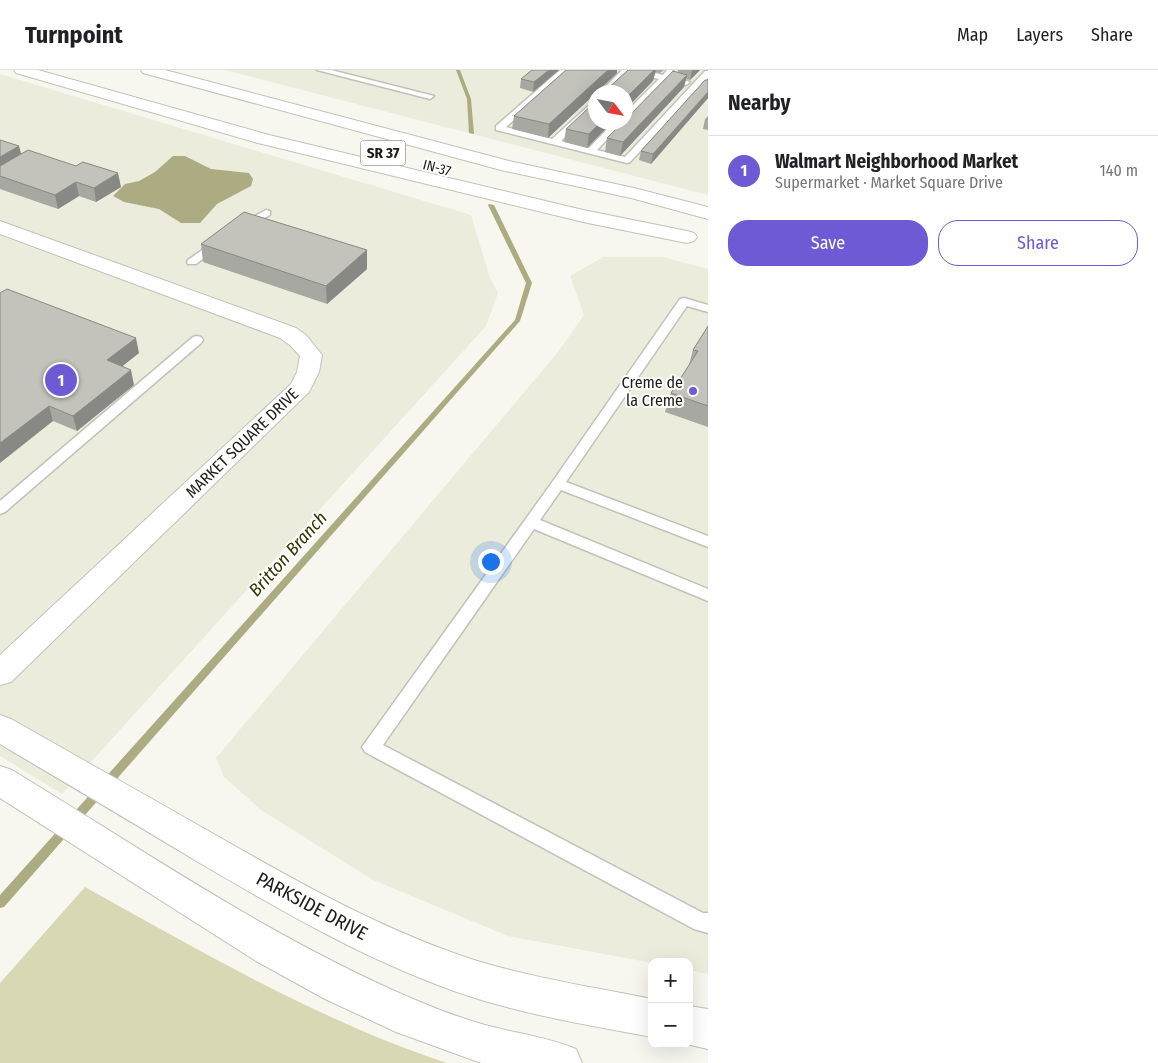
<!DOCTYPE html>
<meta charset="utf-8">
<style>
body{margin:0;font-family:"Fira Sans Condensed",sans-serif;background:#f2f2f2;color:#202124}
.controls{position:absolute;right:15px;bottom:15px;display:grid;overflow:hidden;border-radius:10px;box-shadow:0 5px 20px #0002}
.controls button{width:45px;height:45px;display:grid;place-items:center;padding:0;border:0;border-bottom:1px solid #e0e0e0;background:#fff;color:#202124;font:25px sans-serif}
.compass{position:absolute;left:588px;top:15px;width:45px;height:45px;border-radius:50%;background:#fff;box-shadow:0 5px 20px #0002;rotate:122deg}
.you{position:absolute;left:490px;top:491px;width:18px;height:18px;margin:-12px;border:4px solid #fff;border-radius:50%;background:#1a73e8;box-shadow:0 0 0 8px #1a73e833}
.badge{display:grid;place-items:center;width:32px;height:32px;border-radius:50%;background:#6d5ad4;color:#fff;font-size:16px;font-weight:700}
.pin{position:absolute;translate:-50% -50%;border:2px solid #fff;box-shadow:0 1px 5px #0006}
.list{margin:0;padding:0;list-style:none}
h2{display:flex;justify-content:space-between;align-items:center;height:65px;margin:0;padding:0 20px;font-size:21px}
h2 small{font-size:16px;font-weight:400;color:#757577}
.list li{display:grid;grid-template-columns:32px 1fr auto;gap:15px;align-items:center;box-sizing:border-box;height:70px;padding:0 20px;border-top:1px solid #e0e0e0}
.list b{display:block;font-size:19px;white-space:nowrap}
.list p{margin:0;font-size:16px;white-space:nowrap;color:#757577}
.list em{font-size:16px;font-style:normal;color:#757577}
.actions{display:flex;gap:10px;padding:15px 20px}
.actions a{flex:1;padding:11px 0;border:1px solid #6d5ad4;border-radius:20px;text-align:center;font-size:18px;color:#6d5ad4}
.actions .main{background:#6d5ad4;color:#fff}
.map{position:relative;flex:none;width:708px;height:993px;overflow:hidden}
header{display:flex;align-items:center;gap:30px;box-sizing:border-box;height:70px;padding:0 25px;background:#fff;border-bottom:1px solid #e0e0e0}
header strong{font-size:24px}
nav{display:flex;gap:28px;margin-inline-start:auto;font-size:18px}
main{display:flex}
aside{flex:1;background:#fff}
.map>svg:first-child{display:block}
.built{fill:#ececdc;fill-rule:evenodd}
.green{fill:#d9d8b4}
.water{fill:#acab82}
.lines{fill:none;stroke-linecap:round;stroke-linejoin:round}
.stream{fill:#acab82;fill-rule:evenodd}
.service-casing{stroke:#c1c1ba;stroke-width:3}
.minor-casing{stroke:#c1c1ba;stroke-width:2}
.tertiary-casing{stroke:#c1c1ba;stroke-width:2}
.motorway-casing{stroke:#c1c1ba;stroke-width:2}
.service{fill:#fff;fill-rule:evenodd}
.minor{fill:#fff;fill-rule:evenodd}
.tertiary{fill:#fff;fill-rule:evenodd}
.motorway{fill:#fff;fill-rule:evenodd}
.wall{fill:#a8a8a2}
.shaded-wall{fill:#888884}
.building{fill:#c3c3bc;stroke:#888884}
.poi-dot{fill:#6d5ad4;stroke:#fffffe;stroke-width:2}
.labels{text-anchor:middle;dominant-baseline:central;stroke-width:4;stroke-linejoin:round;paint-order:stroke}
.far-street-label{font-size:14px;fill:#1c1c19;stroke:#fffffe}
.shield{fill:#fffffe;stroke:#60605e;stroke-width:1}
.shield-label{font-size:15px;font-weight:bold;fill:#1c1c19}
.poi-label{font-size:16px;fill:#1c1c19;stroke:#fffffe;text-anchor:end}
.street-label{font-size:16px;fill:#1c1c19;stroke:#fffffe}
.water-label{font-size:18px;font-style:italic;fill:#363300;stroke:#fffffe}
.near-street-label{font-size:19px;fill:#1c1c19;stroke:#fffffe}
</style>
<header>
<strong>Turnpoint</strong>
<nav><a>Map</a><a>Layers</a><a>Share</a></nav>
</header>
<main>
<div class="map">
<svg width="708" height="993" viewBox="0 0 708 993">
<rect width="100%" height="100%" fill="#f7f7ef"/>
<path class="built" d="M225,0H708V125ZM596,22H626V52H596Z
M0,4L471,145L490,208L498,223L486,256L62,724L0,686Z
M603,187H663L708,199V904L689,900V892L652,893L508,866L373,810L261,740L224,707L216,688L558,282L584,245L570,206Z"/>
<path class="green" d="M85,817C202,882 320,951 447,993H0V913Z"/>
<path class="water" d="M173,86H185L211,99L249,103L253,109L251,116L217,134L200,153H181L159,139L124,132L113,126L125,114L139,111L155,102Z"/>
<g class="lines">
<path class="stream" d="M456,0H460L471,29L474,64L469,63L467,29Z
M489,134L494,135L532,213L520,251L4,837L0,838V825L515,250L526,213L488,135Z"/>
<g class="service-casing">
<path id="service" d="M317,0H331L434,26L430,29Z
M560,0H569L506,57L552,69L596,29V36L561,71L589,78L614,52H624L597,80L625,87L705,1H708V8L630,92L627,93L496,60V56Z
M622,0H641L663,5L667,0H672L674,2L670,6L690,12L686,15L666,10L629,49L626,50V42L659,9L629,2L608,22H600Z
M266,140L270,141V145L245,158L241,159L236,156Z
M218,169L222,170L223,172L222,174L196,194H188L187,192L188,190Z
M684,228L708,235V242L687,236L566,412L708,466V477L561,420L540,450L708,519V531L534,459L383,675L703,843H708V863L694,859L365,682L362,677L553,411L680,229Z
M197,266L201,267L203,270L201,273L5,442L0,444V431L193,267Z"/>
</g>
<g class="minor-casing">
<path id="minor" d="M0,151L296,258L306,265L322,285L319,302L309,322L11,612L0,615V585L291,314L297,302L300,286L290,275L280,268L0,164Z"/>
</g>
<g class="tertiary-casing">
<path id="tertiary" d="M0,645L11,649C80,688 149,727 219,767C301,814 383,860 474,890C532,908 593,917 652,929V967C593,956 532,946 475,928C376,896 287,844 198,792C132,752 66,713 0,674Z
M0,696L12,700C143,780 271,868 413,929C436,939 461,948 485,955C515,963 547,967 576,979L582,993H481L396,962L325,929L256,891L0,728Z
M689,936L708,939V979L686,974H689Z"/>
</g>
<g class="motorway-casing">
<path id="motorway" d="M14,0H38L269,65L583,140L687,161L694,163L697,167L694,171L687,173L583,152L258,73L16,3Z
M141,0H165L509,91L634,118L708,137V149L631,128L501,100L143,3Z"/>
</g>
<use href="#service" class="service"/>
<use href="#minor" class="minor"/>
<use href="#tertiary" class="tertiary"/>
<use href="#motorway" class="motorway"/>
</g>
<path class="wall" d="M532,0H559L533,22L520,18L521,9Z
M566,0H617V3L548,68L512,59L514,46Z
M628,0H664L660,3L655,2L653,11Z
M678,0H700L690,10L686,9L684,17L620,86L605,82L607,68L678,3Z
M708,9V28L651,94L639,90L641,81Z
M708,46V60L703,59L705,49Z
M596,52H612L587,78L564,72L566,59Z
M0,70L21,84L121,117L96,132L79,126L58,139L0,119Z
M201,174L367,180V199L327,234L203,192Z
M0,223L139,283L122,296L134,315L77,361L53,351Z
M708,256V357L665,342L671,323L689,295L693,280Z"/>
<path class="shaded-wall" d="M549,0H559L533,22L534,12Z
M608,0H617V3L548,68L549,54Z
M654,0H656L653,11L626,39V28Z
M693,0H700L690,10L692,1Z
M687,5L684,17L620,86L623,72Z
M708,22V28L651,94L653,84Z
M601,52H612L587,78L589,64Z
M19,76L23,90L0,102V87Z
M118,103L121,117L96,132L94,118Z
M76,112L79,126L58,139L55,125Z
M367,180V199L327,234L326,216Z
M136,268L139,283L110,306L107,290Z
M131,300L134,315L77,361L73,346Z
M49,336L53,351L0,393V373Z"/>
<path class="building" d="M532,0H549L534,12L521,9Z
M566,0H608L549,54L514,46Z
M628,0H654L626,28V22H604Z
M673,1L687,5L623,72L607,68L623,52H626V49Z
M705,10H708V22L653,84L641,81Z
M596,31V52H601L589,64L566,59Z
M0,70L19,76L0,87Z
M28,80L76,96L83,92L118,103L94,118L76,112L55,125L0,106V96Z
M244,142L367,180L326,216L201,174Z
M7,219L136,268L107,290L131,300L73,346L49,336L0,373V223Z
M708,256V336L671,323L698,281L693,280Z"/>
<circle class="poi-dot" cx="693" cy="321" r="5"/>
<g class="labels">
<g class="far-street-label">
<text transform="translate(437 98) rotate(15)">IN-37</text>
</g>
<rect class="shield" x="360.5" y="70.5" width="45" height="25" rx="4"/>
<g class="shield-label">
<text x="383" y="83">SR 37</text>
</g>
<g class="poi-label">
<text x="683" y="312">Creme de<tspan x="683" dy="18">la Creme</tspan></text>
</g>
<g class="street-label">
<text transform="translate(242 373) rotate(-44)">MARKET SQUARE DRIVE</text>
</g>
<g class="water-label">
<text transform="translate(288 484) rotate(-48)">Britton Branch</text>
</g>
<g class="near-street-label">
<text transform="translate(312 836) rotate(28)">PARKSIDE DRIVE</text>
</g>
</g>
</svg>
<div class="controls">
<button>+</button>
<button>−</button>
</div>
<svg class="compass" viewBox="-18 -18 36 36"><path d="M0-13l5 13h-10z" fill="#e53935"/><path d="M0 13l5-13h-10z" fill="#757577"/></svg>
<div class="you"></div>
<div class="pin badge" style="left:61px;top:310px">1</div>
</div>
<aside>
<h2>Nearby<small></small></h2>
<ul class="list">
<li><span class="badge">1</span><div><b>Walmart Neighborhood Market</b><p>Supermarket · Market Square Drive</p></div><em>140 m</em></li>
</ul>
<div class="actions"><a class="main">Save</a><a>Share</a></div>
</aside>
</main>
